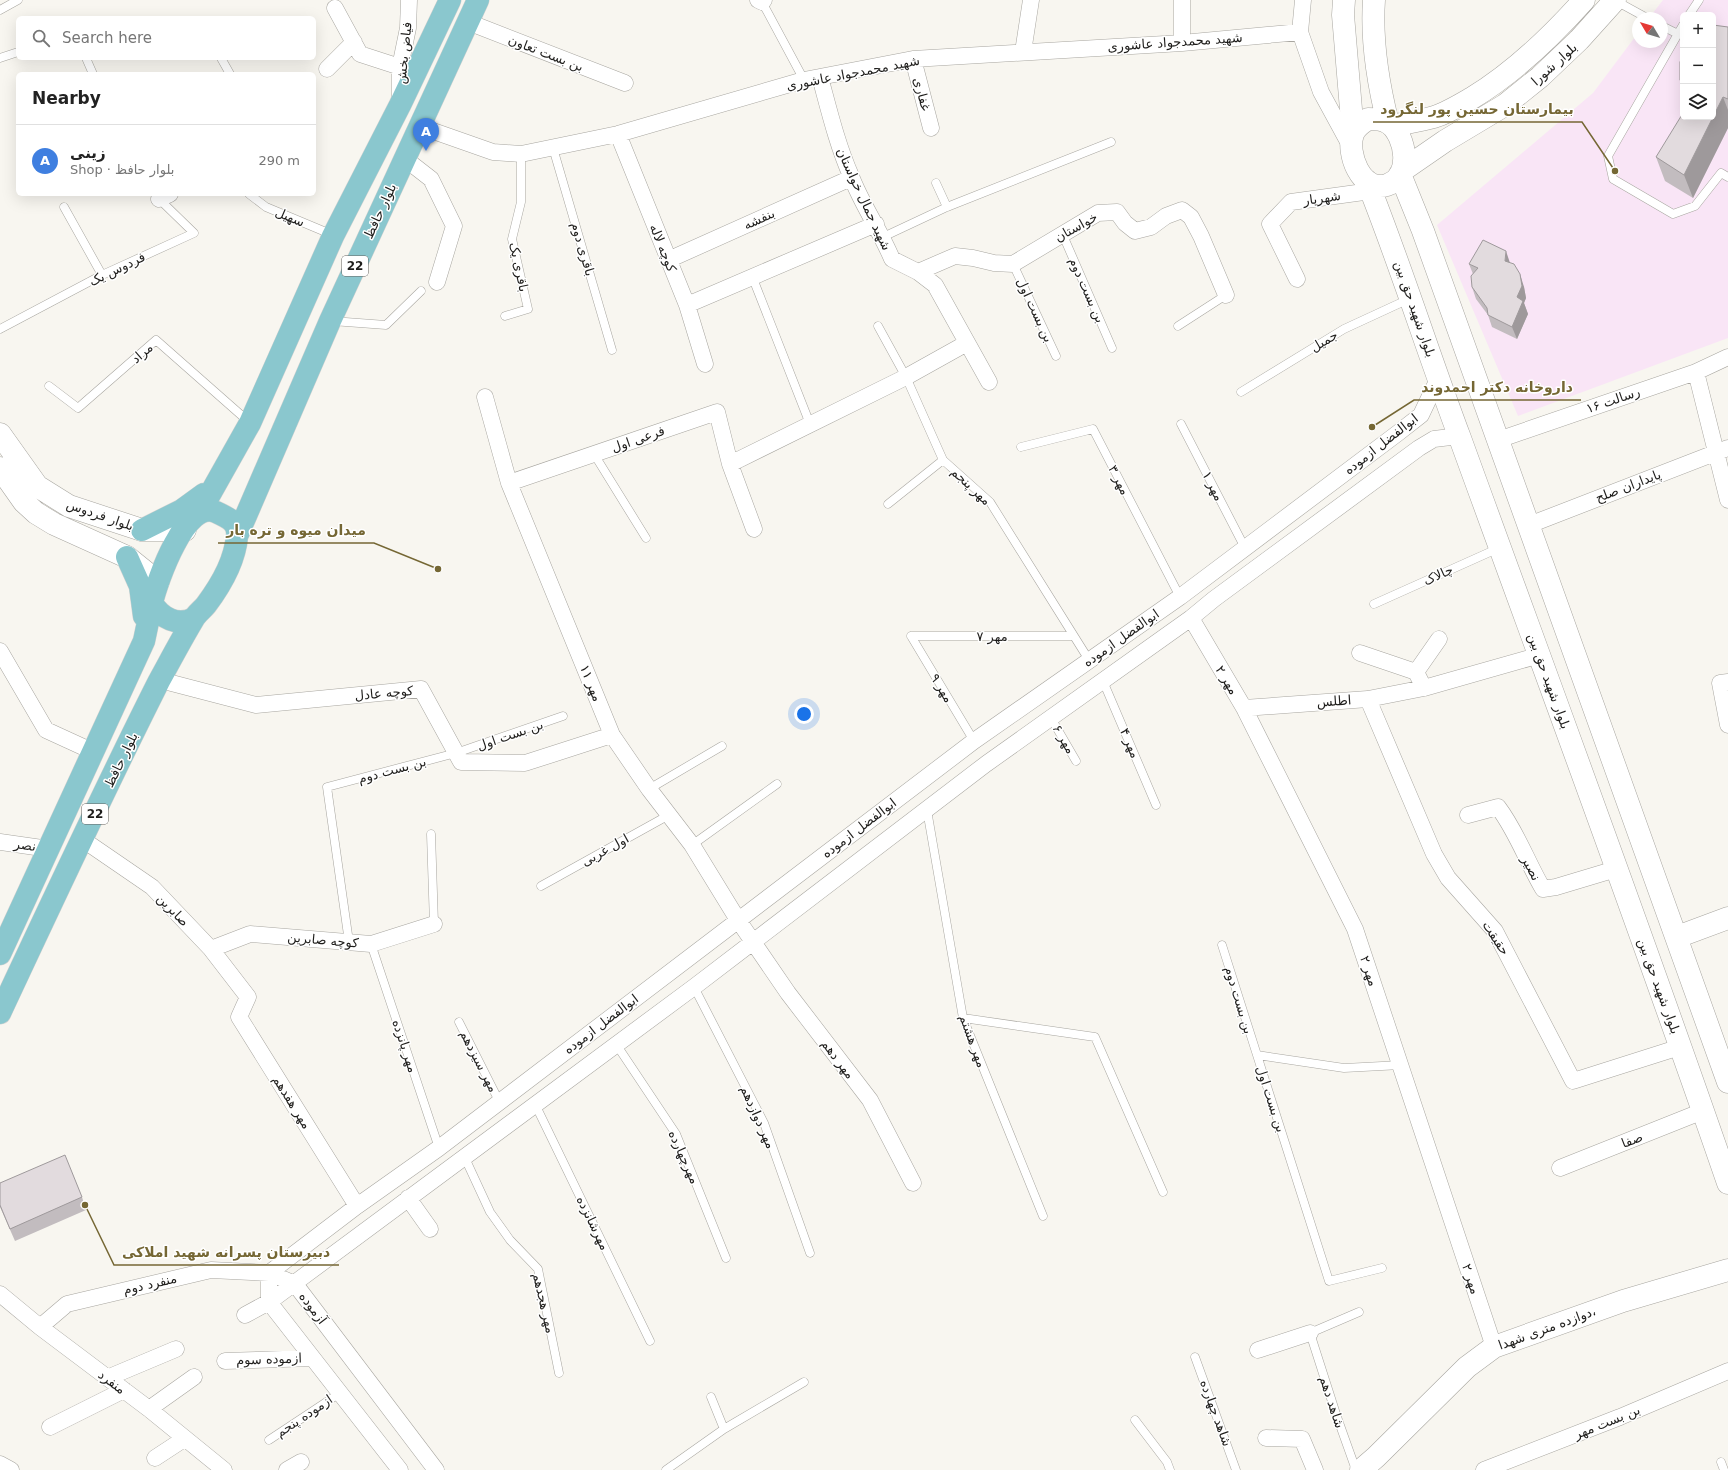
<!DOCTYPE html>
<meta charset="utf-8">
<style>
body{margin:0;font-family:"DejaVu Sans",Cairo,sans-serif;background:#f6f6f6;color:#222}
.controls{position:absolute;right:12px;top:12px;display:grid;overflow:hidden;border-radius:6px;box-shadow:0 4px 16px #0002}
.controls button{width:36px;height:36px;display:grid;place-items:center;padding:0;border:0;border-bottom:1px solid #e0e0e0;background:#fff;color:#222;font:20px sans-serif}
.compass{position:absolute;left:1632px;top:12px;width:36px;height:36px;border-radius:50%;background:#fff;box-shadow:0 4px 16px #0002;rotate:308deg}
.you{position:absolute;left:804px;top:714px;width:14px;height:14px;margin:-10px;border:3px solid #fff;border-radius:50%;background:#1a73e8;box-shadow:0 0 0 6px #1a73e833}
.badge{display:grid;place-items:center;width:26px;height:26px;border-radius:50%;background:#756734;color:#fff;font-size:13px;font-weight:700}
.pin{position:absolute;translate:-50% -33px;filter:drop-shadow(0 1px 2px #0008)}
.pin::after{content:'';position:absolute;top:21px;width:14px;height:12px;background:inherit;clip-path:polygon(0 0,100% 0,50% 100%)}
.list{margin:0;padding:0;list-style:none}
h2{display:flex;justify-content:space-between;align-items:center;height:52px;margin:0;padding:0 16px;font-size:17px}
h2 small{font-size:13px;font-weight:400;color:#767676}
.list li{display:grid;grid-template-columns:26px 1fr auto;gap:12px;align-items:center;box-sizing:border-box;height:72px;padding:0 16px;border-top:1px solid #e0e0e0}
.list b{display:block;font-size:15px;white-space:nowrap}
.list p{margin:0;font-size:13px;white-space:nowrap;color:#767676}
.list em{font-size:13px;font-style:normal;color:#767676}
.icon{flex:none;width:22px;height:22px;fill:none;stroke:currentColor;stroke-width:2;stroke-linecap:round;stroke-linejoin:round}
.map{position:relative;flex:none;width:1728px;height:1470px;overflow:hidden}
.search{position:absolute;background:#fff;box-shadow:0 4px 16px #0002;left:16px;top:16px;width:300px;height:44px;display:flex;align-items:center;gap:10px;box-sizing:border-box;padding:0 14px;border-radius:6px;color:#767676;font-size:15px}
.panel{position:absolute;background:#fff;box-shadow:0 4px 16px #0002;left:16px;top:72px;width:300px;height:124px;border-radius:6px}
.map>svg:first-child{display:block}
.medical{fill:#f9e5f6;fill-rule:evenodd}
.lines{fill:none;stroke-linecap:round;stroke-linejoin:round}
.lane-casing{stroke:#a8a6a0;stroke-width:9}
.street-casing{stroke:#a8a6a0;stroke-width:17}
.secondary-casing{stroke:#a8a6a0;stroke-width:23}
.primary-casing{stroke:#d2d2d1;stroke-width:23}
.lane{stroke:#fff;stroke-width:8}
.street{stroke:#fff;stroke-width:16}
.secondary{stroke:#fff;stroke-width:22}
.primary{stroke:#8ac7ce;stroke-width:22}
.wall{fill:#c2bcbf}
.shaded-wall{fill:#9e999b}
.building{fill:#e2dbde;stroke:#9e999b}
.labels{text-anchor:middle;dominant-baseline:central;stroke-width:3;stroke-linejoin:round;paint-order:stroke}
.shield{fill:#fff;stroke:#62615f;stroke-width:1}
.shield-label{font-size:12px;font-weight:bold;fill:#1e1d1b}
.street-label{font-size:13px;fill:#1e1d1b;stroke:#fff}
.leader{fill:none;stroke:#756734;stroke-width:1.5}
.callout-dot{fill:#756734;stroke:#fff;stroke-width:1.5}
.callout-label{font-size:14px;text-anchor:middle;font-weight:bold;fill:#756734;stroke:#fff;stroke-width:3;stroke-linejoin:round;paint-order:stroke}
</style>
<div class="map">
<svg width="1728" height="1470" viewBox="0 0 1728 1470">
<rect width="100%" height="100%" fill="#f8f6f0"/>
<path class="medical" d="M1663,0H1728V338L1518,416L1437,225L1593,93L1638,33V42H1662V18H1649ZM1683,15H1713V117H1683Z"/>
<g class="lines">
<g class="lane-casing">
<path id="lane" d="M761,0L804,80
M1616,1L1647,18
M0,10L18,0
M1689,15L1699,0
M1683,25L1608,156L1613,179L1673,214L1695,206L1721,173L1728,177
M1662,26L1678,34
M0,58L18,52
M86,58L93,74
M221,58L230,74
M553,148L612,350
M936,183L947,207
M249,194L266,207L333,235
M64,207L102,275
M1062,233L1112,348
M883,237L947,207L1111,142
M1013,264L1056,356
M752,276L810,424
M505,316L528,309L512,239L521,202V154
M332,321L386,325L421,291
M878,326L906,377L943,460L990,502L1089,660
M1178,326L1226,295
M0,329L102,275L194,233L158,198
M49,386L78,408L156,340L249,422
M1241,392L1344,329L1409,299
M1181,424L1245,548
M1021,447L1093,429L1180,597
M594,454L646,538
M888,504L943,460
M1374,604L1499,548
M911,636H1073
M911,636L974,741
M1103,681L1156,805
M1051,718L1076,761
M649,789L722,746
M927,810L963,1018L1043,1216
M431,834L434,924
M692,845L777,784
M541,886L669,815
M349,942L327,787L456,753L563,716
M371,944L439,1148
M1222,945L1257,1055
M694,987L764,1123L810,1253
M963,1018L1095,1037L1163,1192
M459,1022L499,1101
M616,1044L676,1134L726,1258
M535,1104L650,1341
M465,1158L490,1212L510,1240L538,1269L559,1373
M1382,1268L1329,1281L1257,1055L1344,1068L1401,1065
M1195,1357L1236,1470
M711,1397L724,1429
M1135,1420L1167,1462L1170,1470
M269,1440L340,1393
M1721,1462L1724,1470
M666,1470L724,1429L804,1382
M1356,1470L1336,1414L1310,1333L1359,1312"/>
</g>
<g class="street-casing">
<path id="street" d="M758,0L762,2L764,0
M1303,0L1300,32L1321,92L1352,149
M335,8L360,54L400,67
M468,22L625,83
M1182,43V0
M1023,52L1031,0
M913,59L931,128
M327,69L354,42
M820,77C829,110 837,144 851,176C862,205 880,230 892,259L918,272L935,285L989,382
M400,100V67L408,28L409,0
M419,126L493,152L521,154L618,134L804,80L913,59L1182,43L1300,32
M618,134L687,305L705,364
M404,158L431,179L454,226L437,282
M159,199L170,194
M668,260L851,178
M918,272L955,256L973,258L994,263L1013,264L1098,213L1117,212L1125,223L1135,231L1151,227L1166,216L1182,210L1191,217L1201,236L1226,295
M1297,279L1270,224L1291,202L1371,191
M687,305L876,224
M1696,372L1728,500
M485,397L509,483L612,735L649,789L692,845L738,920L788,993L870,1100L913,1183
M1498,440L1696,372L1728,357
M509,483L717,412L730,464
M1529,525L1728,448
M754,529L730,464L906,377L967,343
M1191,618L1244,708L1355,929L1494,1347
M0,651L46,730L94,752
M1360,653L1416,672L1424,688
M1416,672L1439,639
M160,680L256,705L421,689L461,762L525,763L612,735
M1728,682L1720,683L1728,725
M1368,699L1434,854L1448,878L1495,931L1573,1081L1680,1047
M1244,708L1368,699L1424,688L1540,655
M1468,815L1498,807C1517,832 1527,862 1543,889L1556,887L1616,869
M82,839L152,887L211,949L248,997L239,1017L357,1206
M0,842L49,849
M211,949L250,934L371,944L434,924
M1560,1168L1703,1111
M408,1198L430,1229
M269,1273L357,1206L439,1148L974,741L1180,597L1398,433L1421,415L1439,377
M269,1273V1302L400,1470
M0,1294L40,1327L149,1409L224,1470
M245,1315L269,1302L694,987L986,764L1191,618L1214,599L1419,448L1434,439L1459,436
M40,1327L67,1304L211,1270L269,1273L295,1284L436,1470
M1258,1350L1310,1333
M225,1361L312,1358
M107,1378L176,1349
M149,1409L194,1377
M50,1427L124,1390
M1266,1438L1302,1439L1315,1470
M155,1458L184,1439
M0,1464L11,1470
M287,1470L301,1462
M1484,1470L1620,1417L1728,1371"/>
</g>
<g class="secondary-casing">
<path id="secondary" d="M1344,0L1343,15L1353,133
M1374,0C1371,42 1378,83 1388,123
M1368,119C1376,119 1383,119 1389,123C1406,136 1413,177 1387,185C1361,193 1346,153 1353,134C1356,126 1362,123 1368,119Z
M1392,126C1405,123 1420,121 1434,117C1447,113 1460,105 1472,98C1515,72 1551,37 1584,0
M1403,170L1445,141L1505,105L1540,77L1579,40L1615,0
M1400,174L1423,231L1728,1082
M1367,181C1401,266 1428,353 1460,438C1550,686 1642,933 1728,1183
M0,434L37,486L69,506L142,530H185
M0,468L24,502L36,513L54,524L127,557L158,582
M1677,937L1728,918
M1361,1470L1376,1457L1467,1367L1494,1347L1623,1301L1728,1270"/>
</g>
<g class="primary-casing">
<path id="primary" d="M200,512L250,423L333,236L400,105L450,0
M142,530L182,510L204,494
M238,534L330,321L478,0
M127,557L140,586L144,616
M0,954L144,641L152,603
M0,1013C52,902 104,790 159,681C170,661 181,640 193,620C196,614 202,610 206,605C221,585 235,561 237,536C239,522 227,517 216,512C186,498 157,581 152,603C161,618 178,627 194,618"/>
</g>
<use href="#lane" class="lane"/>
<use href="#street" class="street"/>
<use href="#secondary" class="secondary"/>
<use href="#primary" class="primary"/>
</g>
<path class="wall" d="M1728,27V128L1693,198L1665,181L1656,157L1683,117Z
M1510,263L1524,287L1526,298L1524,303L1528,314L1517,339L1492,327L1488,315L1476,299L1472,287L1473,274L1469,264Z
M0,1183L82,1197L86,1210L15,1241L0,1207Z"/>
<path class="shaded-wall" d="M1723,97L1728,110V128L1693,198L1684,175Z
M1506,251L1510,263L1509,274L1505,261Z
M1520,274L1524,287L1526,298L1524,303L1528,314L1517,339L1512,327Z"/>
<path class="building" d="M1713,25L1728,27V99L1723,97L1713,117Z
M1683,55V84L1680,80V62Z
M1683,113V117H1713L1684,175L1656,157Z
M1483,240L1506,251L1505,261L1514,264L1520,274L1522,286L1517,297L1523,301L1512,327L1488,315L1487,308L1472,287L1471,276L1478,268L1469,264Z
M65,1155L82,1197L10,1229L0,1205V1183Z"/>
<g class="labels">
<g class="shield">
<rect x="342" y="256" width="26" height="20" rx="3"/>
<rect x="82" y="804" width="26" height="20" rx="3"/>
</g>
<g class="shield-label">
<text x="355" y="266">22</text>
<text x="95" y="814">22</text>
</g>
<g class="street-label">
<text transform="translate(1175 42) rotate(-4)">شهید محمدجواد عاشوری</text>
<text transform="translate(404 53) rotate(-84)">فیاض بخش</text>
<text transform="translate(546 53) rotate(21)">بن‌ بست تعاون</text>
<text transform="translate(1554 64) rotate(-42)">بلوار شورا</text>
<text transform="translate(853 73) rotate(-11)">شهید محمدجواد عاشوری</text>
<text transform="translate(922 94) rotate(75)">غفاری</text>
<text transform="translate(1322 198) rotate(-8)">شهریار</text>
<text transform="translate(864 199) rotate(65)">شهید جمال خواستان</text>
<text transform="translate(380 211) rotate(-65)">بلوار حافظ</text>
<text transform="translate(290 217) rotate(23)">سهیل</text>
<text transform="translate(759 219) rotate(-24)">بنفشه</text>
<text transform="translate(1076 227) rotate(-29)">خواستان</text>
<text transform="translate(663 248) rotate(68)">کوچه لاله</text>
<text transform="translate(583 249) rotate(74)">باقری دوم</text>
<text transform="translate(519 267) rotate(78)">باقری یک</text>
<text transform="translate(117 269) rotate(-26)">فردوس یک</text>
<text transform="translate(1087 290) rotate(66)">بن بست دوم</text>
<text transform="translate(1415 309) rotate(71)">بلوار شهید حق بین</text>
<text transform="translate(1035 310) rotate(65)">بن بست اول</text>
<text transform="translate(1324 341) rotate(-31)">جمیل</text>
<text transform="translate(142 353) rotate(-41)">مراد</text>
<text transform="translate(1613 400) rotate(-19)">رسالت ۱۶</text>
<text transform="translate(638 439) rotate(-19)">فرعی اول</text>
<text transform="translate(1381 444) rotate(-38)">ابوالفضل ازموده</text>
<text transform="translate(1119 480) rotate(63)">مهر ۳</text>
<text transform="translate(971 486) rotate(43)">مهر پنجم</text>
<text transform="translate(1213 486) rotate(63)">مهر ۱</text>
<text transform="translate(1628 486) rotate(-21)">پایداران صلح</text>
<text transform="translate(100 515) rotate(19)">بلوار فردوس</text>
<text transform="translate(1438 575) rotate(-24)">چالاک</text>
<text x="992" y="636">مهر ۷</text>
<text transform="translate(1121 638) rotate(-35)">ابوالفضل ازموده</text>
<text transform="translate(1227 680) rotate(59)">مهر ۲</text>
<text transform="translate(1549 681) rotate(70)">بلوار شهید حق بین</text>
<text transform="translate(591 683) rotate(68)">مهر ۱۱</text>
<text transform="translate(942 688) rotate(59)">مهر ۹</text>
<text transform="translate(384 693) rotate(-5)">کوچه عادل</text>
<text transform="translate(1334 701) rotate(-4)">اطلس</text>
<text transform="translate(510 735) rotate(-19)">بن بست اول</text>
<text transform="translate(1064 739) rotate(60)">مهر ۶</text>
<text transform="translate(1130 743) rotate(67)">مهر ۴</text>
<text transform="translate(121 760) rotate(-64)">بلوار حافظ</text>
<text transform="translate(392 770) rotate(-15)">بن بست دوم</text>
<text transform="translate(859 828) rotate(-37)">ابوالفضل ازموده</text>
<text transform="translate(25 845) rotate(8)">نصر</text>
<text transform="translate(605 850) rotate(-29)">اول غربی</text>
<text transform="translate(1531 868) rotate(62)">نصیر</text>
<text transform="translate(173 910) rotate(46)">صابرین</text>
<text transform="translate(1496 938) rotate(57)">حقیقت</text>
<text transform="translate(323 940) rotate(5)">کوچه صابرین</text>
<text transform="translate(1369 971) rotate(72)">مهر ۲</text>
<text transform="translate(1659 986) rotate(70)">بلوار شهید حق بین</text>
<text transform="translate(1239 1000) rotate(73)">بن بست دوم</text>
<text transform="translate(601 1024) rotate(-37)">ابوالفضل ازموده</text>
<text transform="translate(973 1041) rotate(70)">مهر هشتم</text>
<text transform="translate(405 1046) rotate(72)">مهر پانزده</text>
<text transform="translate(838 1059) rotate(53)">مهر دهم</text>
<text transform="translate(479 1061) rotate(63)">مهر سیزدهم</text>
<text transform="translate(1271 1099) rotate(72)">بن بست اول</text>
<text transform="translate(292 1102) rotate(58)">مهر هفدهم</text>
<text transform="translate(758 1117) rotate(66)">مهر دوازدهم</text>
<text transform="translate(1632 1140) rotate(-21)">صفا</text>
<text transform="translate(684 1157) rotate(66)">مهرچهارده</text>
<text transform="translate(593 1223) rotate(64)">مهرشانزده</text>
<text transform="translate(1471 1279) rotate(72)">مهر ۲</text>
<text transform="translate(150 1284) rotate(-13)">منفرد دوم</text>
<text transform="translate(544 1303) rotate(77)">مهر هجدهم</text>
<text transform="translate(313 1308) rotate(53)">آزموده</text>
<text transform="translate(1547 1328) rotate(-20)">دوازده متری شهدا،</text>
<text transform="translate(269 1359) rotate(-2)">ازموده سوم</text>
<text transform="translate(112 1382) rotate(37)">منفرد</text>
<text transform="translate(1332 1402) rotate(72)">شاهد دهم</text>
<text transform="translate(1216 1413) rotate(70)">شاهد چهارده</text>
<text transform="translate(304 1416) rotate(-34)">ازموده پنجم</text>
<text transform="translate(1607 1422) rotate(-22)">بن بست مهر</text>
</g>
</g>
<path class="leader" d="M1615 171L1582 122H1373M1372 427L1414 400H1581M438 569L374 543H218M85 1205L114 1265H339"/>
<g class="callout-dot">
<circle cx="1615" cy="171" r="4"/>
<circle cx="1372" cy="427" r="4"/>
<circle cx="438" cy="569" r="4"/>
<circle cx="85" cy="1205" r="4"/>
</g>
<g class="callout-label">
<text x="1477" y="114">بیمارستان حسین پور لنگرود</text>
<text x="1497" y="392">داروخانه دکتر احمدوند</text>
<text x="296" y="535">میدان میوه و تره بار</text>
<text x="226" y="1257">دبیرستان پسرانه شهید املاکی</text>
</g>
</svg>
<div class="controls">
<button>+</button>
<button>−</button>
<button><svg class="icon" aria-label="layers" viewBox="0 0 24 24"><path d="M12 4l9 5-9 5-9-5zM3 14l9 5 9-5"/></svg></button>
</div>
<svg class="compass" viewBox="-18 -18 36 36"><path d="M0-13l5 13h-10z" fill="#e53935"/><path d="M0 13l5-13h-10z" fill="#767676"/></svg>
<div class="you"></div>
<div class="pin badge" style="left:426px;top:151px;background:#3f7fe0">A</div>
<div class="search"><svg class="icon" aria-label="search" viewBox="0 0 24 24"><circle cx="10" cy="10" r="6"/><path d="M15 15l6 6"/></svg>Search here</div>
<section class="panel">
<h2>Nearby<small></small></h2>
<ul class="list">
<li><span class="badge" style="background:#3f7fe0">A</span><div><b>زینی</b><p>Shop · بلوار حافظ</p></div><em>290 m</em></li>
</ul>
</section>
</div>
